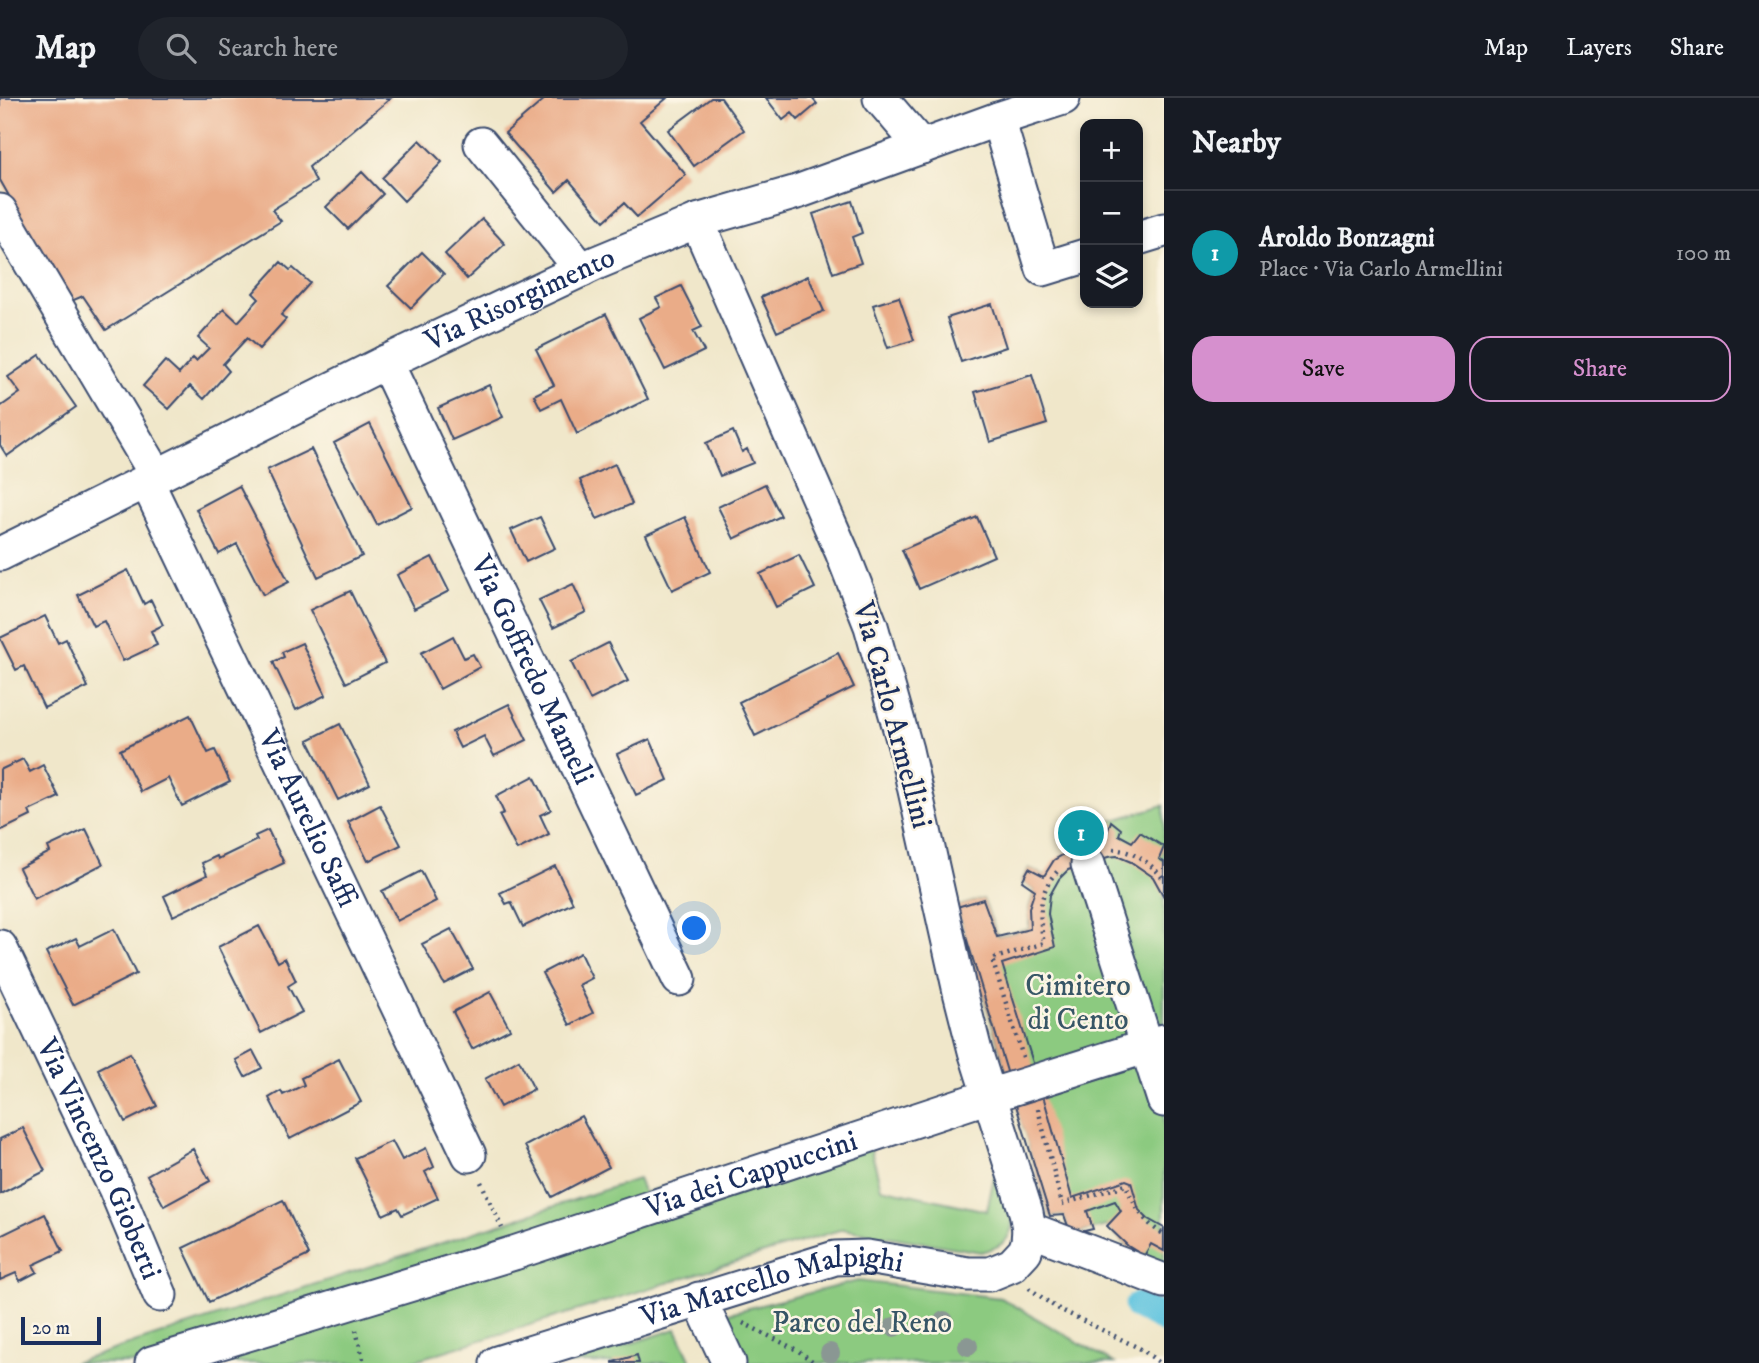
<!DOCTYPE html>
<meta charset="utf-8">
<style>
body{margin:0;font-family:"IM FELL DW Pica",serif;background:#20242c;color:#f1f3f6}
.controls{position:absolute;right:21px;top:21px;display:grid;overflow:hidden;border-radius:14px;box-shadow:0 4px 10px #0003}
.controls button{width:63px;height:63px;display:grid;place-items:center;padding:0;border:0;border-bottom:2px solid #363941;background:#171b24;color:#f1f3f6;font:35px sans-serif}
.scale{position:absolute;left:21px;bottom:18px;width:80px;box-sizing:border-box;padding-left:7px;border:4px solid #1b2f5e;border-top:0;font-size:19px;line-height:24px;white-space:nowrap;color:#1b2f5e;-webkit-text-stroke:5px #fcf5e5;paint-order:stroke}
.you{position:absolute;left:695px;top:831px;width:24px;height:24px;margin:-18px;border:5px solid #fff;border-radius:50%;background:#1a73e8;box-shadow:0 0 0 10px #1a73e833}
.badge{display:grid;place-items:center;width:46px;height:46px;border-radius:50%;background:#d690ce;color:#fff;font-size:23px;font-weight:700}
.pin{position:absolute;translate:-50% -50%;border:4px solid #fff;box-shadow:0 2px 7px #0006}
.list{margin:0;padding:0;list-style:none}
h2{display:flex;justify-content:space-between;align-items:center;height:91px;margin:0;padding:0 28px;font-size:30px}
h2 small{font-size:23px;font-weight:400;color:#9ea1a6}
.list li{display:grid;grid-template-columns:46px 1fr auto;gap:21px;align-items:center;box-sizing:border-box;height:126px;padding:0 28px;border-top:2px solid #363941}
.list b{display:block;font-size:26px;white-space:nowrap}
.list p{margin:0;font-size:23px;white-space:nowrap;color:#9ea1a6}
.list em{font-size:23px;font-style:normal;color:#9ea1a6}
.actions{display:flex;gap:14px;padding:21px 28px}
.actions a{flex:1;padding:16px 0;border:2px solid #d690ce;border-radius:21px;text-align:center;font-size:24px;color:#d690ce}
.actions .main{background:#d690ce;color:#111}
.icon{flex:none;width:38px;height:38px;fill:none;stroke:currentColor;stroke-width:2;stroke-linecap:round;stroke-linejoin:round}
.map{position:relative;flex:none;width:1164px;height:1265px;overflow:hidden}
header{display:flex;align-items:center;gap:42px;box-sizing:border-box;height:98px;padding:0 35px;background:#171b24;border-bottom:2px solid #363941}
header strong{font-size:33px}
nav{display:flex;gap:38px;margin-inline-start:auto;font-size:24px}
.search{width:490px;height:63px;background:#20242c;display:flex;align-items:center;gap:18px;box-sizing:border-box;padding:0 24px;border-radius:38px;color:#9ea1a6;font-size:26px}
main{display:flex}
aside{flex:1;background:#171b24}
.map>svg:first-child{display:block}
.green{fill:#8cca80;stroke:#547c6f;stroke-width:2}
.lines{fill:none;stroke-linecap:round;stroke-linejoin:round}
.canal{stroke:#61c4df;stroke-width:28}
.building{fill:#eaac88}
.minor-casing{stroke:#3b4b6e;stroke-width:37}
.path{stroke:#3b4b6e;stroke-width:4.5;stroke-dasharray:2 5;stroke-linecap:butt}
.minor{stroke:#fff;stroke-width:33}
.tree{fill:#8a9793}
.labels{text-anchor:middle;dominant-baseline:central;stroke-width:5;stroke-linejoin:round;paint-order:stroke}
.street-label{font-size:30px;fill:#1b2f5e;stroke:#fcf5e5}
.park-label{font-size:30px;fill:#375666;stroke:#fcf5e5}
</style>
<header>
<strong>Map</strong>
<div class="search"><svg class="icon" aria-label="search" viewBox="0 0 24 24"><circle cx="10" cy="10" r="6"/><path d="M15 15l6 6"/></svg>Search here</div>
<nav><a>Map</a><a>Layers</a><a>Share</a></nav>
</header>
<main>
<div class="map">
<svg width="1164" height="1265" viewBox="0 0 1164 1265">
<rect width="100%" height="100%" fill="#fcf5e5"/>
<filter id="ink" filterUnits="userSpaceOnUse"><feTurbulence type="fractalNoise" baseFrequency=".0143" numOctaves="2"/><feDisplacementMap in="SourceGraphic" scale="14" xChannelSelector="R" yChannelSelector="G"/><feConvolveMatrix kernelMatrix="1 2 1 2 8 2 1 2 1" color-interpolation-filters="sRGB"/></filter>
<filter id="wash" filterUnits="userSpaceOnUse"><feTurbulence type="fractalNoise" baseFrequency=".00686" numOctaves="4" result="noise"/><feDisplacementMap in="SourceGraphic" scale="28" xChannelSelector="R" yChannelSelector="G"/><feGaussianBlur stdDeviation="1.57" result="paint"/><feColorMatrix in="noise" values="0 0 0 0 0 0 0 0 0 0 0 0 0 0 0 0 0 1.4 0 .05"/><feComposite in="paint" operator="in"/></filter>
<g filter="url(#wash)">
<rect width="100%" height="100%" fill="#f0e7ca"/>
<path class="green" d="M1164,707V1166L1159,1165L1128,1148L1107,1128L1071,1136L1064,1117L1050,1118L957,809L983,801L998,839L1029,831V810L1035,792L1022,783L1029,770L1044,778L1071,752L1065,725L1088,717L1094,728Z
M864,1025L881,1090L987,1113L997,1064C1005,1086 1027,1133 998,1148C993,1151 987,1152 981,1154L843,1131L406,1265H73L638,1081L644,1095Z
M858,1183L1001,1200L1114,1265H748L725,1216Z
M676,1231L692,1265H570Z"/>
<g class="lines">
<path class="canal" d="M1138,1208L1164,1221"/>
</g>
<g id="blocks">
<path class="building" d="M0,0H391L309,69L316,84L272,112L281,123L106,232L83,198L69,204L0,82Z
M546,0H667L640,23L686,77L637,119L624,105L604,123L569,82L556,94L505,35Z
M711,0H721L744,32L694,68L668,32Z
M766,0H812L817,6L798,22L792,15L783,22Z
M420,42L442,64L404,103L382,80Z
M362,74L383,96L348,131L326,109Z
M852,103L862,135L852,139L861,165L833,175L813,116Z
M482,121L505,146L467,181L445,156Z
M422,154L444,176L411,210L388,188Z
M281,164L290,172L293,170L310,185L281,217L286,221L259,251L247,240L223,266L229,273L204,301L190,288L169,311L143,288L165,263L179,276L193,260L196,263L209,250L198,240L224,211L238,224L259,201L253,195Z
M808,178L824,213L777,234L761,199Z
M681,188L702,229L693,233L704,253L665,272L639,220L661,209L656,200Z
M899,199L914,242L888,250L873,207Z
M992,206L1006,249L961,264L947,220Z
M606,216L648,301L577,336L561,301L541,311L534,297L554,287L536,251Z
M40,257L76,309L7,358L0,347V309L20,295L8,279Z
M1032,277L1047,326L990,344L975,294Z
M489,287L503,319L452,342L438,310Z
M370,326L412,409L377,427L334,345Z
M733,333L742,354L747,351L753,365L720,378L706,345Z
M311,351L362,458L318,479L267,372Z
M615,366L632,406L597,421L580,382Z
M765,386L781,418L734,441L718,409Z
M239,388L289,484L263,497L237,446L219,456L196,411Z
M540,419L555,450L526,464L511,432Z
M685,419L710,474L672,492L646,437Z
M977,419L994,458L919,491L902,452Z
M799,457L815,490L776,509L760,476Z
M432,459L449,493L414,511L397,477Z
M128,472L144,506L151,502L163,527L151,533L157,547L123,563L104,523L93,528L78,497Z
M573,486L586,514L553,530L539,502Z
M350,493L385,565L346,585L310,512Z
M45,518L58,545L66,541L88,589L44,610L24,568L16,572L0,540Z
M453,538L464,560L473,556L480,569L440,591L421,555Z
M302,545L326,597L296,612L273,564L284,559L282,554Z
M608,545L628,583L590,602L571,564Z
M838,555L854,589L755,638L739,604Z
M509,606L527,642L494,658L484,638L460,650L452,634Z
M190,617L208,655L215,652L230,684L182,708L168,680L141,694L120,652Z
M340,626L370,686L338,702L308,642Z
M650,641L668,682L636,697L617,656Z
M23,661L30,674L43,667L59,699L29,713L31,718L0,733V672Z
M534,678L551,712L540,717L549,736L517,752L499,717L504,715L496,698Z
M380,707L401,747L368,763L348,724Z
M1088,717L1100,742L1105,741L1111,723L1121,731L1119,737L1132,744L1140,734L1164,749L1159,761L1164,764V799L1153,779L1131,764L1117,758L1108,759L1068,772L1059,781L1050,797L1048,816L1055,849L1002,866L1035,971L1009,980L957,809L983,801L997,839L1030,831L1029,810L1035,792L1022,783L1029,770L1044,778L1054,762L1071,752L1065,725Z
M86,731L103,766L34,801L19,770L50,754L48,749Z
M268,732L284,765L173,818L164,798L207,777L202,765L217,758L218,761L257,742L255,738Z
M555,768L573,805L523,829L511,804L506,806L500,795Z
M421,773L436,803L397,823L382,793Z
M259,828L278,864L285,860L296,883L288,888L302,914L261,935L218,849Z
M114,831L136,876L73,907L46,854L76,840L80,848Z
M451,831L473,871L444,886L422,846Z
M580,855L592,880L579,887L593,915L570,927L542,875Z
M490,894L510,931L472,951L453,914Z
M253,953L262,970L245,979L236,962Z
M130,955L157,1008L125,1024L98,971Z
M339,961L361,1004L290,1041L269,1000L281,993L283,997L304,987L301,980Z
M519,962L534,991L500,1009L485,981Z
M1042,994L1072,1100L1126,1082L1131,1084L1139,1112L1148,1121L1164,1130V1153L1151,1146L1144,1158L1128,1148L1107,1128L1121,1113L1115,1103L1087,1113L1093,1131L1071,1136L1064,1117L1050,1118L1015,1004Z
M581,1018L609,1069L552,1099L525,1048Z
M23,1030L45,1073L0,1096V1041Z
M392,1043L402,1062L426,1050L434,1069L425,1074L438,1100L402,1117L398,1110L383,1117L355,1060Z
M193,1051L210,1083L164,1108L147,1077Z
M283,1102L309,1157L209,1204L183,1150Z
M45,1116L63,1153L33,1167L37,1174L20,1183L16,1175L0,1182V1138Z
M637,1257L639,1265H613V1264Z"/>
</g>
</g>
<g filter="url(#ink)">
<use href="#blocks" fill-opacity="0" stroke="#3b4b6e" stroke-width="2"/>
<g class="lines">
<g class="minor-casing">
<g id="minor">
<path d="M880,0L922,49"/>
<path d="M998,21L1043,171L1085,158"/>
<path d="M481,46L582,172"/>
<path d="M0,113L157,378"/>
<path d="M1138,140L1164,132"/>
<path id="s1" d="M386,264L679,881"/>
<path id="s2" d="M147,384L469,1057"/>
<path id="s3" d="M0,456L386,264L596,165L697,123L797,94L998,21L1063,0"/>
<path d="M1088,766L1164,1002"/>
<path id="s4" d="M0,849L116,1092L160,1197"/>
<path d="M1029,1131L1164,1183"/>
<path d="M699,1201L729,1265"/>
<path id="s5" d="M152,1265L514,1155L989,998L1164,943"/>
<path id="s6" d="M497,1265L835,1160L867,1159L968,1176H990L1012,1167L1025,1153L1028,1144L1029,1131L1026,1114L975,953L960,894L906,652L871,528L842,454L697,123"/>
</g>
</g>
<path class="path" d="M1113,751C1133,753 1152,765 1164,782
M1023,959L992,861L1044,845C1038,819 1038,790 1060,771
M1038,1011L1062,1106L1126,1087C1134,1107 1144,1126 1164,1136
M481,1084L502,1130
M1029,1190L1055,1209L1141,1251L1160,1265
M743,1225L797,1252L815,1265
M356,1232L364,1265"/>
<use href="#minor" class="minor"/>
</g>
<g class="tree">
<circle cx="944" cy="1223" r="10"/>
<circle cx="894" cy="1229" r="10"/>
<circle cx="968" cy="1248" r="10"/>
<circle cx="830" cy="1255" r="10"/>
</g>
</g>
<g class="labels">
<g class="street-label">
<text stroke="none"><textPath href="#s3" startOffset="579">Via Risorgimento</textPath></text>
<text stroke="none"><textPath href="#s1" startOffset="341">Via Goffredo Mameli</textPath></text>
<text transform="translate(892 617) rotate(75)">Via Carlo Armellini</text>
<text stroke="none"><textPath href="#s2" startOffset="373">Via Aurelio Saffi</textPath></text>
<text stroke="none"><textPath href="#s4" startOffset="234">Via Vincenzo Gioberti</textPath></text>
<text stroke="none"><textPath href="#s5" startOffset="628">Via dei Cappuccini</textPath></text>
<text stroke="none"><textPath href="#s6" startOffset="287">Via Marcello Malpighi</textPath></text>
</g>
<g class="park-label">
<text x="1078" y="888">Cimitero<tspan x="1078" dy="34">di Cento</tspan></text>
<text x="862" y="1225">Parco del Reno</text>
</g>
</g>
</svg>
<div class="controls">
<button>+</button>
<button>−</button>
<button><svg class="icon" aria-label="layers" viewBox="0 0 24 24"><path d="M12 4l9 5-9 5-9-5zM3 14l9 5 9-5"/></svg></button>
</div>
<div class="scale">20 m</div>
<div class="you"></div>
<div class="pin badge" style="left:1081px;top:735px;background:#0f9aa8">1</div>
</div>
<aside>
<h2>Nearby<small></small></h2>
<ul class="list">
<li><span class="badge" style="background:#0f9aa8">1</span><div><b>Aroldo Bonzagni</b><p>Place · Via Carlo Armellini</p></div><em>100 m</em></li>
</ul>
<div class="actions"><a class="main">Save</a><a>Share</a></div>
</aside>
</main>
